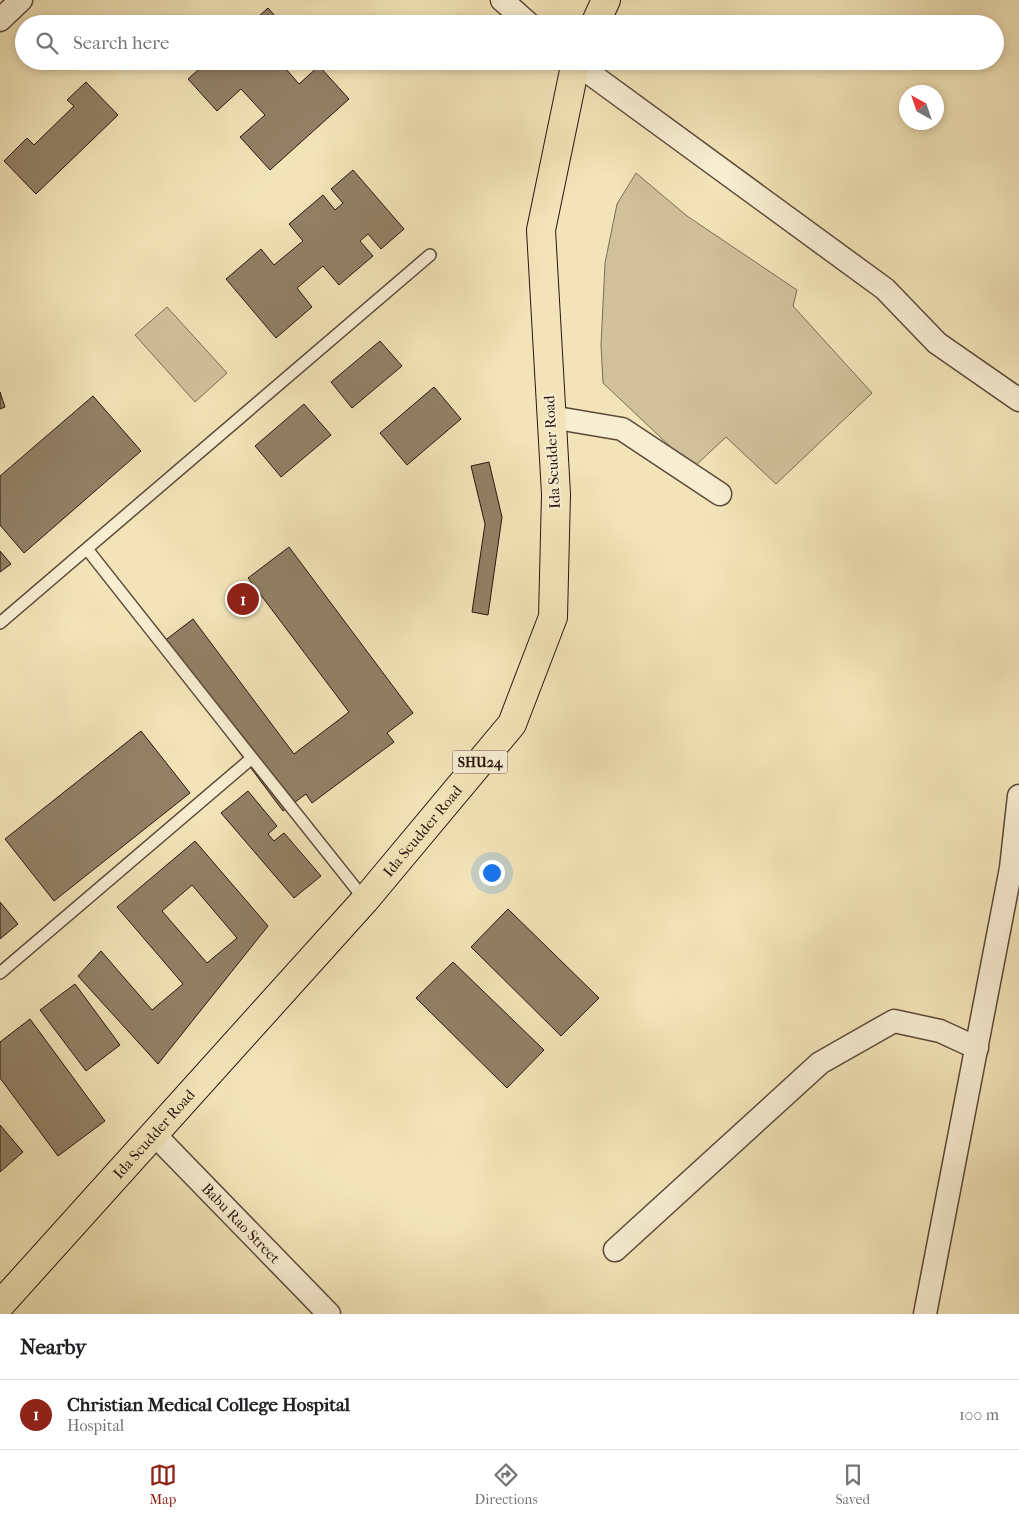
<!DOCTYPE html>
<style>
body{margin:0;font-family:"IM FELL French Canon",serif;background:#f2f2f2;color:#202124}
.compass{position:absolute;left:899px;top:85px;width:45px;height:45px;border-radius:50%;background:#fff;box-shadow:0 2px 8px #0003;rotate:320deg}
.you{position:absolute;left:491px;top:872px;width:18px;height:18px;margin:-12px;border:4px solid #fff;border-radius:50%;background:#1a73e8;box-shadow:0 0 0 8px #1a73e833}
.badge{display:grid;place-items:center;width:32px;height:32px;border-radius:50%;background:#8f2418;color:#fff;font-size:16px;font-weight:700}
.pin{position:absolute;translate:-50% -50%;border:2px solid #fff;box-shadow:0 1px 5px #0006}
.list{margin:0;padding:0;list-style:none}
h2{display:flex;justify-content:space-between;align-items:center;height:65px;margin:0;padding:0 20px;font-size:21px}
h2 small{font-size:16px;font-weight:400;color:#757577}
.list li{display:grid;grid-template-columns:32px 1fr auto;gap:15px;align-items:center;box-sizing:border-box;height:70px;padding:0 20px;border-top:1px solid #e0e0e0}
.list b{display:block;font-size:19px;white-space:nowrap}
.list p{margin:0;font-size:16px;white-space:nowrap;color:#757577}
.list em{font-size:16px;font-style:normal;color:#757577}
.icon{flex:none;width:28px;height:28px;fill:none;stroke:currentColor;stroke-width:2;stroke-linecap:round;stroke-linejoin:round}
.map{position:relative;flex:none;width:1019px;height:1314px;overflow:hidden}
.search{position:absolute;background:#fff;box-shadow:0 2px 8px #0003;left:15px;right:15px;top:15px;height:55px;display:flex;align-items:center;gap:12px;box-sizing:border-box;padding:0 18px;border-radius:28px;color:#757577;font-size:19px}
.sheet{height:135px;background:#fff}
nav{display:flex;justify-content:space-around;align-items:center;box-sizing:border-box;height:70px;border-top:1px solid #e0e0e0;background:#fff;font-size:14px;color:#757577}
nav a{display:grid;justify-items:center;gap:2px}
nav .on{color:#8f2418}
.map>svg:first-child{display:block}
.green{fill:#d0c19b;stroke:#7d6b54}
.building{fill:#928166;stroke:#2a150e;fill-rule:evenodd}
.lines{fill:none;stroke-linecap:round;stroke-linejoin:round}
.lane-casing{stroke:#5c4938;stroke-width:14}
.street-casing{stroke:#5c4938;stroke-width:25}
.primary-casing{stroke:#2a150e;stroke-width:30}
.lane{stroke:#f7edd1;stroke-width:11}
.street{stroke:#f7edd1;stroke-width:22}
.primary{stroke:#f2e4b8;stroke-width:28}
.labels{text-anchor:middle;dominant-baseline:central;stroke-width:4;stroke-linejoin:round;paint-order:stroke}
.shield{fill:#f7edd1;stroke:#685648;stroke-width:1}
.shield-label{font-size:14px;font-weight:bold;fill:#2a150e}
.street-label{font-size:15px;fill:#2a150e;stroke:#f7edd1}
</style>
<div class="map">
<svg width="1019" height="1314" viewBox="0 0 1019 1314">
<rect width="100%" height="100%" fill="#f2e4b8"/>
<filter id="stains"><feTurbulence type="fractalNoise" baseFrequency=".004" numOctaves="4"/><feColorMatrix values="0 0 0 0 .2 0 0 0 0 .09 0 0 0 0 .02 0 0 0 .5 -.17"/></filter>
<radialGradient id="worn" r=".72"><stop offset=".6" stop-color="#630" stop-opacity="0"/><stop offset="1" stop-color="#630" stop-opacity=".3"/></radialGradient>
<path class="green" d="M636,173L687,216L797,290L793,306L872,393L776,484L726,437L693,468L603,383L601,345L605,263L617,204Z
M167,307L227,373L195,402L135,335Z"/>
<path class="building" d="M268,8L282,24H250Z
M208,61H279L299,84L319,66L349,99L270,170L240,137L265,115L241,89L217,111L188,79Z
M86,82L118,115L36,194L4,161L27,138L34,145L74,106L67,100Z
M353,170L404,229L381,249L368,234L360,241L373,256L339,285L323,266L297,288L312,307L276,338L226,279L261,249L274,265L303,241L289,224L323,195L335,210L343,203L331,189Z
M380,341L402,366L352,408L331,382Z
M434,387L461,419L407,465L380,433Z
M0,392L5,407L0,409Z
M93,396L141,451L24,553L0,525V476Z
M304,404L331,435L281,477L255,446Z
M489,462L502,517L488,615L472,612L485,524L471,466Z
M289,547L413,713L387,733L394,742L312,803L306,794L283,811L159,645L193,619L294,754L349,712L248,578Z
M0,551L11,564L0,572Z
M141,731L190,793L54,901L5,839Z
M248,791L277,826L268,834L274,841L284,833L321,876L294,898L221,813Z
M195,841L268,926L158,1064L78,976L101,951L152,1010L183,984L117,907ZM192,885L237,938L207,963L162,911Z
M0,902L18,924L0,939Z
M508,909L599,998L561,1036L471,947Z
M453,962L544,1050L507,1088L416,998Z
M75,984L120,1045L86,1071L40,1010Z
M30,1019L105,1121L58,1156L0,1078V1042Z
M0,1125L23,1152L0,1172Z"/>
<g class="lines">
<g class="lane-casing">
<path id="lane" d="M0,623L430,255
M252,758L365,900
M0,973L252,758L87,549"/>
</g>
<g class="street-casing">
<g id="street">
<path d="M502,0L529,24"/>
<path d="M0,20L21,0"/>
<path d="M573,61L885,289L937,343L1019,400"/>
<path d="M551,417L622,429L720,494"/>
<path id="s1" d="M153,1133L329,1314"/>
<path d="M615,1250L820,1063L894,1021L940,1031L977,1048"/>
<path d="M925,1314L1011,868L1019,796"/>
</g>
</g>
<g class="primary-casing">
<g id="primary">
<path d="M595,24L606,0"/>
<path id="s2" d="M0,1305L365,900L512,724L553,617L556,494L541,230L576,61"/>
</g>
</g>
<use href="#lane" class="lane"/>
<use href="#street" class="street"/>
<use href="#primary" class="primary"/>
</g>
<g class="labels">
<rect class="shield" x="452.5" y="750.5" width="55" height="23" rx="4"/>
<g class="shield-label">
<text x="480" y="762">SHU24</text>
</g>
<g class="street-label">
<text transform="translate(552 452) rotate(-93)">Ida Scudder Road</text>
<text stroke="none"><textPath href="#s2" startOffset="635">Ida Scudder Road</textPath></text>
<text stroke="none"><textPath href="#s2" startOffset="230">Ida Scudder Road</textPath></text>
<text stroke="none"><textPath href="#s1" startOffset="126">Babu Rao Street</textPath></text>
</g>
</g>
<rect width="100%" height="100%" filter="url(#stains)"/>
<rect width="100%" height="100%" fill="url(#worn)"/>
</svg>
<svg class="compass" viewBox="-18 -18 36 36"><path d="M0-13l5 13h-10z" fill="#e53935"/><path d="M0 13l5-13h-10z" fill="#757577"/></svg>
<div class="you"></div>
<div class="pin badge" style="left:243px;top:599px">1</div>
<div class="search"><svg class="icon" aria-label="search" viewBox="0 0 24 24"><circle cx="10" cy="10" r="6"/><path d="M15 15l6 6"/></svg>Search here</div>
</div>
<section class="sheet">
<h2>Nearby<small></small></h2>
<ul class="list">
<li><span class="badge">1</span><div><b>Christian Medical College Hospital</b><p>Hospital</p></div><em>100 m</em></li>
</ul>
</section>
<nav>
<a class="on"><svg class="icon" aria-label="map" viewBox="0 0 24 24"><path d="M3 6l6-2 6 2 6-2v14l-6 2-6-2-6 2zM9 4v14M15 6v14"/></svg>Map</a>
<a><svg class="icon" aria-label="directions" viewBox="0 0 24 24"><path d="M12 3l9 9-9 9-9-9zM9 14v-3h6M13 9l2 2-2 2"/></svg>Directions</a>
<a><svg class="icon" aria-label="saved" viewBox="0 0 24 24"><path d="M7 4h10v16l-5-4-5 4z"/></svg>Saved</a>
</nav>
